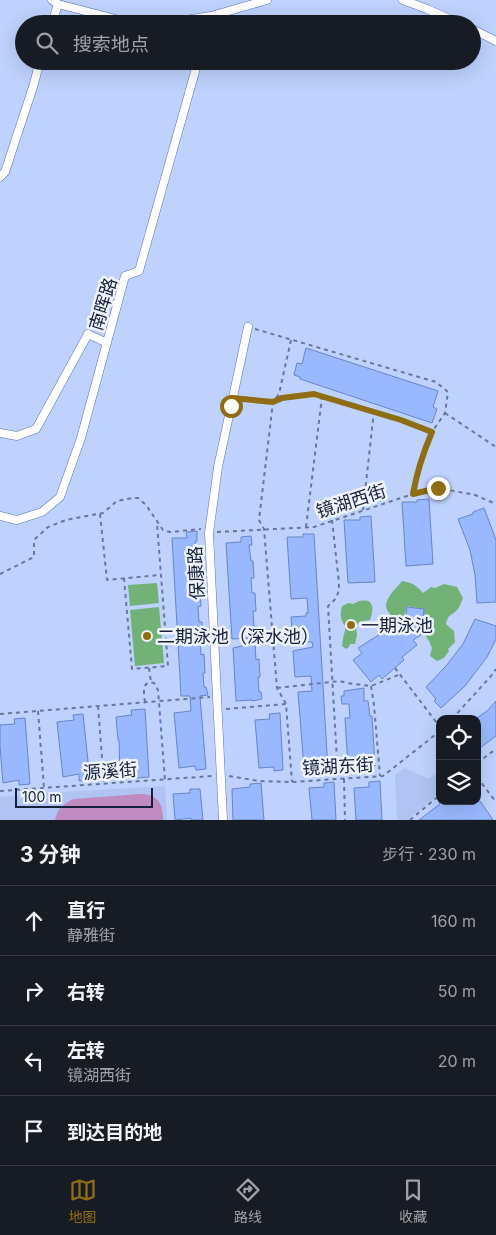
<!DOCTYPE html>
<html lang="zh">
<meta charset="utf-8">
<style>
body{margin:0;font-family:Inter,"Noto Sans SC",sans-serif;background:#242831;color:#f1f3f6}
.controls{position:absolute;right:15px;bottom:15px;display:grid;overflow:hidden;border-radius:10px;box-shadow:0 5px 20px #0002}
.controls button{width:45px;height:45px;display:grid;place-items:center;padding:0;border:0;border-bottom:1px solid #363941;background:#171b24;color:#f1f3f6;font:25px sans-serif}
.scale{position:absolute;left:15px;bottom:12px;width:138px;box-sizing:border-box;padding-left:5px;border:2px solid #15203b;border-top:0;font-size:14px;line-height:18px;white-space:nowrap;color:#15203b;-webkit-text-stroke:4px #eff3fa;paint-order:stroke}
.stop{position:absolute;width:15px;height:15px;margin:-11px;border:4px solid #8f6d12;border-radius:50%;background:#fff}
.stop.end{background:#8f6d12;border-color:#fff;box-shadow:0 1px 5px #0008}
.list{margin:0;padding:0;list-style:none}
h2{display:flex;justify-content:space-between;align-items:center;height:65px;margin:0;padding:0 20px;font-size:21px}
h2 small{font-size:16px;font-weight:400;color:#9ea1a6}
.list li{display:grid;grid-template-columns:32px 1fr auto;gap:15px;align-items:center;box-sizing:border-box;height:70px;padding:0 20px;border-top:1px solid #363941}
.list b{display:block;font-size:19px;white-space:nowrap}
.list p{margin:0;font-size:16px;white-space:nowrap;color:#9ea1a6}
.list em{font-size:16px;font-style:normal;color:#9ea1a6}
.icon{flex:none;width:28px;height:28px;fill:none;stroke:currentColor;stroke-width:2;stroke-linecap:round;stroke-linejoin:round}
.map{position:relative;flex:none;width:496px;height:820px;overflow:hidden}
.search{position:absolute;background:#171b24;box-shadow:0 5px 20px #0002;left:15px;right:15px;top:15px;height:55px;display:flex;align-items:center;gap:12px;box-sizing:border-box;padding:0 18px;border-radius:28px;color:#9ea1a6;font-size:19px}
.sheet{height:345px;background:#171b24}
nav{display:flex;justify-content:space-around;align-items:center;box-sizing:border-box;height:70px;border-top:1px solid #363941;background:#171b24;font-size:14px;color:#9ea1a6}
nav a{display:grid;justify-items:center;gap:2px}
nav .on{color:#8f6d12}
.map>svg:first-child{display:block}
.built{fill:#afc4f2}
.green{fill:#bf8bc0}
.water{fill:#73b277}
.building{fill:#99b8ff;stroke:#6784c7}
.lines{fill:none;stroke-linecap:round;stroke-linejoin:round}
.minor-casing{stroke:#5975b6;stroke-width:9}
.path{stroke:#68789a;stroke-width:2;stroke-dasharray:4 4;stroke-linecap:butt}
.minor{stroke:#fff;stroke-width:8}
.route{stroke:#8f6d12;stroke-width:6}
.poi-dot{fill:#8f6d12;stroke:#eff3fa;stroke-width:2}
.labels{text-anchor:middle;dominant-baseline:central;stroke-width:5;stroke-linejoin:round;paint-order:stroke}
.street-label{font-size:18px;fill:#15203b;stroke:#eff3fa}
.poi-label{font-size:18px;fill:#15203b;stroke:#eff3fa;text-anchor:start}
</style>
<div class="map">
<svg width="496" height="820" viewBox="0 0 496 820">
<rect width="100%" height="100%" fill="#bed2fd"/>
<path class="built" d="M404,768L429,779L440,770V793L408,820H397L395,775Z
M165,786L167,820H0V797L30,794Z"/>
<path class="green" d="M140,794C158,794 163,804 163,820H55C57,809 64,803 74,799Z"/>
<path class="water" d="M402,581C413,583 416,585 423,593L431,587L435,588L444,584L457,587L463,598C461,602 460,607 457,610C450,617 449,613 446,624L454,631L455,642L448,649L449,651L444,658L437,661L430,656L432,648L429,641L423,632L424,609L407,606L403,621C374,610 388,597 402,581Z
M157,583L159,603L130,606L128,585Z
M359,601C362,601 365,600 368,601C375,604 372,615 370,620L359,622L356,626L357,635L355,644H350L349,647L346,649L342,646L343,638L346,627C340,620 340,615 342,606L349,603L353,604Z
M159,607L164,663L135,666L130,610Z"/>
<path class="building" d="M306,348L438,391L433,407L437,409L432,423L300,379V377L294,375L297,363L302,364Z
M429,499L433,564L406,566L402,502H417V500Z
M484,508L496,540V602L477,603L475,575L470,550L458,519L473,514V512Z
M371,516L375,582L348,583L344,520H360V517Z
M197,531V541H195L196,556H198L199,574H196L197,588H200L201,606L198,607L199,622H202L203,639H200L201,655L204,654L205,673H203L204,687H206L208,695L200,696L206,769L196,770L195,766L179,768L174,713L191,711L190,696H181L172,538H187L186,532Z
M303,534H314L328,770H319L318,767L304,768L298,692L312,691L311,676L295,677L293,651L313,647L312,642H293L291,617L306,616V613H308L307,598L291,599L287,537H303Z
M251,536L252,545H249L251,561H253L254,578H251L252,593H255L256,611H253L254,627L257,626V638L232,639L226,543L241,542V537Z
M407,607L424,609L421,635L413,640L417,645L402,657L404,660L382,679L379,675L371,682L353,660L362,653L358,648L393,626L405,623Z
M475,619L496,626V639L487,657L465,686L441,708L434,701L436,699L426,687L446,666L463,644Z
M255,643L256,660L259,659L260,677H258L259,692H261L262,699L252,701V700L236,701L233,648Z
M364,688V701H368L370,716H372L375,766H372V769H363V766L348,767L345,718H350L349,704H342L341,696H344V691Z
M496,701V736L477,750V718L487,711Z
M145,709L149,777L136,778V772L120,774L119,740H118L116,717L132,715L131,710Z
M280,713L283,770L274,771V767L259,768L255,720L270,719L269,714Z
M83,714L90,780L79,781V774L63,777L57,722L74,720L73,715Z
M25,718L30,784L19,785V780L3,783L0,746V725L15,724L14,719Z
M380,781L382,820H356L354,788L369,787V782Z
M334,782L336,820H312L309,788L324,787V783Z
M261,783L264,820H233L232,789L250,787V784Z
M190,789H200L203,820H191V818L175,820L173,794L190,793Z
M438,801H480L493,820H419L440,804Z"/>
<g class="lines">
<g class="minor-casing">
<path id="minor" d="M52,0L58,4L127,22H173L211,16L267,0
M403,0L427,9L461,24
M52,24L58,4
M472,29L496,41
M0,177L5,172L33,87L40,61
M0,433L17,436L36,429L88,334L107,343
M0,516L17,520L42,512L60,497L81,438L125,276L139,271L198,61
M223,820L209,533L218,467L248,327"/>
</g>
<path class="path" d="M255,329L436,382L448,392L445,413L432,432L423,453L417,474L413,494
M291,340L279,394L273,402L259,520L264,529L277,688L286,704L292,782
M242,399L273,402L282,398L314,394L401,420L432,432
M445,413L496,447
M363,510L374,411
M100,514L107,580L160,575
M332,520L339,583C339,594 337,599 328,606L338,778
M306,527L322,397
M217,532L314,527L413,494L438,488L475,495L496,504
M0,574L34,557V540L48,527L66,520L103,513L117,501L132,498H138L146,505L163,530L170,532L201,529
M124,578L132,669L168,666L157,523
M149,668L151,682
M395,668L440,727
M371,686L374,705L380,776
M277,688L340,681L347,683L371,686L401,674
M145,702C144,694 141,680 154,683L158,690L165,780
M98,706L104,783
M226,709L286,704
M38,711L44,788
M0,714L210,697
M452,719L491,676L496,669
M477,763L496,749
M229,776L259,781L292,782L383,776L440,731
M477,777L496,802
M344,779L345,820
M0,791L212,776
M410,820L440,795"/>
<use href="#minor" class="minor"/>
</g>
<g class="lines">
<path class="route" d="M231,406L232,398L273,402L282,398L314,394L401,420L432,432C423,453 417,471 413,494L438,488"/>
</g>
<g class="poi-dot">
<circle cx="351" cy="625" r="5"/>
<circle cx="147" cy="636" r="5"/>
</g>
<g class="labels">
<g class="street-label">
<text transform="translate(103 304) rotate(-73)">南晖路</text>
<text transform="translate(351 501) rotate(-18)">镜湖西街</text>
<text transform="translate(196 573) rotate(-93)">保康路</text>
<text transform="translate(338 766) rotate(-3)">镜湖东街</text>
<text transform="translate(110 771) rotate(-4)">源溪街</text>
</g>
<g class="poi-label">
<text x="361" y="625">一期泳池</text>
<text x="157" y="636">二期泳池（深水池）</text>
</g>
</g>
</svg>
<div class="controls">
<button><svg class="icon" aria-label="locate" viewBox="0 0 24 24"><circle cx="12" cy="12" r="6"/><path d="M12 2v4M12 18v4M2 12h4M18 12h4"/></svg></button>
<button><svg class="icon" aria-label="layers" viewBox="0 0 24 24"><path d="M12 4l9 5-9 5-9-5zM3 14l9 5 9-5"/></svg></button>
</div>
<div class="scale">100 m</div>
<div class="stop" style="left:231px;top:406px"></div>
<div class="stop end" style="left:438px;top:488px"></div>
<div class="search"><svg class="icon" aria-label="search" viewBox="0 0 24 24"><circle cx="10" cy="10" r="6"/><path d="M15 15l6 6"/></svg>搜索地点</div>
</div>
<section class="sheet">
<h2>3 分钟<small>步行 · 230 m</small></h2>
<ul class="list">
<li><svg class="icon" aria-label="ahead" viewBox="0 0 24 24"><path d="M12 20V5M6 11l6-6 6 6"/></svg><div><b>直行</b><p>静雅街</p></div><em>160 m</em></li>
<li><svg class="icon" aria-label="right" viewBox="0 0 24 24"><path d="M7 20v-9h11M14 6l5 5-5 5"/></svg><div><b>右转</b></div><em>50 m</em></li>
<li><svg class="icon" aria-label="left" viewBox="0 0 24 24"><path d="M17 20v-9H6M10 6l-5 5 5 5"/></svg><div><b>左转</b><p>镜湖西街</p></div><em>20 m</em></li>
<li><svg class="icon" aria-label="arrive" viewBox="0 0 24 24"><path d="M6 21V4h12l-3 4 3 4H6"/></svg><div><b>到达目的地</b></div></li>
</ul>
</section>
<nav>
<a class="on"><svg class="icon" aria-label="map" viewBox="0 0 24 24"><path d="M3 6l6-2 6 2 6-2v14l-6 2-6-2-6 2zM9 4v14M15 6v14"/></svg>地图</a>
<a><svg class="icon" aria-label="directions" viewBox="0 0 24 24"><path d="M12 3l9 9-9 9-9-9zM9 14v-3h6M13 9l2 2-2 2"/></svg>路线</a>
<a><svg class="icon" aria-label="saved" viewBox="0 0 24 24"><path d="M7 4h10v16l-5-4-5 4z"/></svg>收藏</a>
</nav>
